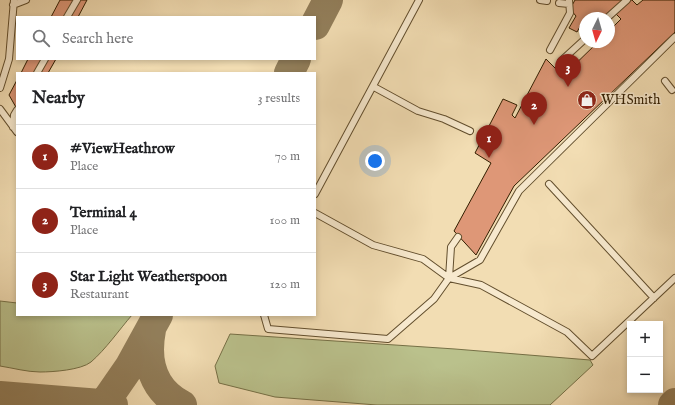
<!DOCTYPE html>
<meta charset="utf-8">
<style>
body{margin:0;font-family:"IM FELL English",serif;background:#f2f2f2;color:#202124}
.controls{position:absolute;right:12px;bottom:12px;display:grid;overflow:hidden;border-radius:0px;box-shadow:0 2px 6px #0003}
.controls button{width:36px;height:36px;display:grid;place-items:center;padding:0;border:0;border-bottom:1px solid #e0e0e0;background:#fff;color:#202124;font:20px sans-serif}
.compass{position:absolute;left:579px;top:12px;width:36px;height:36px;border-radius:50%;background:#fff;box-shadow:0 2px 6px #0003;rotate:185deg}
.you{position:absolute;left:375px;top:161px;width:14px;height:14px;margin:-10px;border:3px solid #fff;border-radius:50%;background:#1a73e8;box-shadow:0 0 0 6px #1a73e833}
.badge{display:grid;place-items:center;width:26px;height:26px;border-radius:50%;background:#8f2418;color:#fff;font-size:13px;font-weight:700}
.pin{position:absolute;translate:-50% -33px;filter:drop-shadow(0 1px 2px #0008)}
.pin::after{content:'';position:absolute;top:21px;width:14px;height:12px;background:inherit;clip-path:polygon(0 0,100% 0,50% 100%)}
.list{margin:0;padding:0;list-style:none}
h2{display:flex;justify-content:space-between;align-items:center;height:52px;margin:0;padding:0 16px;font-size:17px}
h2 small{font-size:13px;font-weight:400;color:#757577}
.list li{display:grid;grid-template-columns:26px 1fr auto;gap:12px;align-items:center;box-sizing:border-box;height:64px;padding:0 16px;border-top:1px solid #e0e0e0}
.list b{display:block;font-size:15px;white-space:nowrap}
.list p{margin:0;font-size:13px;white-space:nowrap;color:#757577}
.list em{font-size:13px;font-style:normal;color:#757577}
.icon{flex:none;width:22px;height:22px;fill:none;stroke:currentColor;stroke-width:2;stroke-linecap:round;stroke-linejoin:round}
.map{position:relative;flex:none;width:675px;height:405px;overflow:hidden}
.search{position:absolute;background:#fff;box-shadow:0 2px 6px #0003;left:16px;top:16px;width:300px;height:44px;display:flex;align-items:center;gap:10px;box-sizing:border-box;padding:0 14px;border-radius:0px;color:#757577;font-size:15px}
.panel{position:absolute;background:#fff;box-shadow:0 2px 6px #0003;left:16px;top:72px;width:300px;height:244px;border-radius:0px}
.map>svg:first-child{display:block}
.green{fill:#bac18c;stroke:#767046}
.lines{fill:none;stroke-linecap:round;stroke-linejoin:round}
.taxiway{stroke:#927e5a;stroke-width:30}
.building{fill:#de9777;stroke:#321e00}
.service-casing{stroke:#624e2d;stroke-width:8}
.service{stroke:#f7e9ce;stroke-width:6}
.labels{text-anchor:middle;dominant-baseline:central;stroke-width:3;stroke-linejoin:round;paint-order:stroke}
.poi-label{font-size:14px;fill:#321e00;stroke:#f7e9ce;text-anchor:start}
</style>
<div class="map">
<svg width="675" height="405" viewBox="0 0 675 405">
<rect width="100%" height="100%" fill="#f2ddb3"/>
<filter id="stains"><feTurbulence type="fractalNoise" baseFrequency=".005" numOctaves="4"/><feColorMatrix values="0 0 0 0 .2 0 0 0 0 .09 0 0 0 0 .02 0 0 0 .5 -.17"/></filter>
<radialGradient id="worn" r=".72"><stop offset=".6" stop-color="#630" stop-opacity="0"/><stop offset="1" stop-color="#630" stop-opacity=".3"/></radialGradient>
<path class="green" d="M0,301L17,303V315H132C119,330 106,349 91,362C81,370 53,372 40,372C27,372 13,368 0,366Z
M230,334L455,349L590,360L593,365L550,405H377L275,397L219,383L215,366Z"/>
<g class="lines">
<path class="taxiway" d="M315,25L328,0
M289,73L296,59
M151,330C145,361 153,390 182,405
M0,396L113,405
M103,405L130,366L158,315
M673,405L675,403"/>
</g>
<path class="building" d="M60,0H87L78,17H51Z
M575,0H632L637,5L643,0H675V32L514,186L476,255L454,231L491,163L475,153L503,99L517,105L512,115L515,118L546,59L563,76L598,42H609V31L621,19L614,12L607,18H585V26L582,23L577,32L569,28L576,16L570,9Z
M28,59H56L48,73H21Z
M17,80V109L9,95Z"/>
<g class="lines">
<g class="service-casing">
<path id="service" d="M540,0L547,1
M559,3L569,4
M13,5L26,0
M67,17L77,0
M607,18L627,0
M550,50L570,13L569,0
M561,61L585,39
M37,73L45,59
M665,81L672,90
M374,87L418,111L444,119L470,131
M0,88L9,59L14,0
M0,109L17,132
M13,127L14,115L17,110
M549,184L654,298
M315,194L419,0
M315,213L373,245L423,259L449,278L480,260L519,191L675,37
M449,278L481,285L556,326L567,332L592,356L675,278
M264,315L268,329L388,339L434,299L449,278L451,247L458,237"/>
</g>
<use href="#service" class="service"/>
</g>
<defs>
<g id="shop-disc" transform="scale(1)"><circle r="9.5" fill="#8f2418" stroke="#f7e9ce"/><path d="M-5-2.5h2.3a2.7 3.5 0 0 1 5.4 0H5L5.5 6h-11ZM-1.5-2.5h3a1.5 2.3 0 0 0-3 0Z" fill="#fff"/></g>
</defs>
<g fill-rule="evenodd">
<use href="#shop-disc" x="587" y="100"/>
</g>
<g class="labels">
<g class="poi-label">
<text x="601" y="100">WHSmith</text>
</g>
</g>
<rect width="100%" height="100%" filter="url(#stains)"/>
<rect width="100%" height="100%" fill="url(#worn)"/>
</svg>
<div class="controls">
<button>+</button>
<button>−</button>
</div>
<svg class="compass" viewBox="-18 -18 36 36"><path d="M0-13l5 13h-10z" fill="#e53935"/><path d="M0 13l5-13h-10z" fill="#757577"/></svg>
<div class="you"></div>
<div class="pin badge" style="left:489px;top:158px">1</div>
<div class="pin badge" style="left:534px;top:125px">2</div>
<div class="pin badge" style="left:568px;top:87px">3</div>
<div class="search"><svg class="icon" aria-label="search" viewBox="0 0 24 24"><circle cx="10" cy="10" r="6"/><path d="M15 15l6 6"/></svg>Search here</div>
<section class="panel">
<h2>Nearby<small>3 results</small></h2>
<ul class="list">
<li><span class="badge">1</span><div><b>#ViewHeathrow</b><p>Place</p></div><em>70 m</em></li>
<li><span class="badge">2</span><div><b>Terminal 4</b><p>Place</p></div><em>100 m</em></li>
<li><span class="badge">3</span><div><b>Star Light Weatherspoon</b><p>Restaurant</p></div><em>120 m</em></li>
</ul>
</section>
</div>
